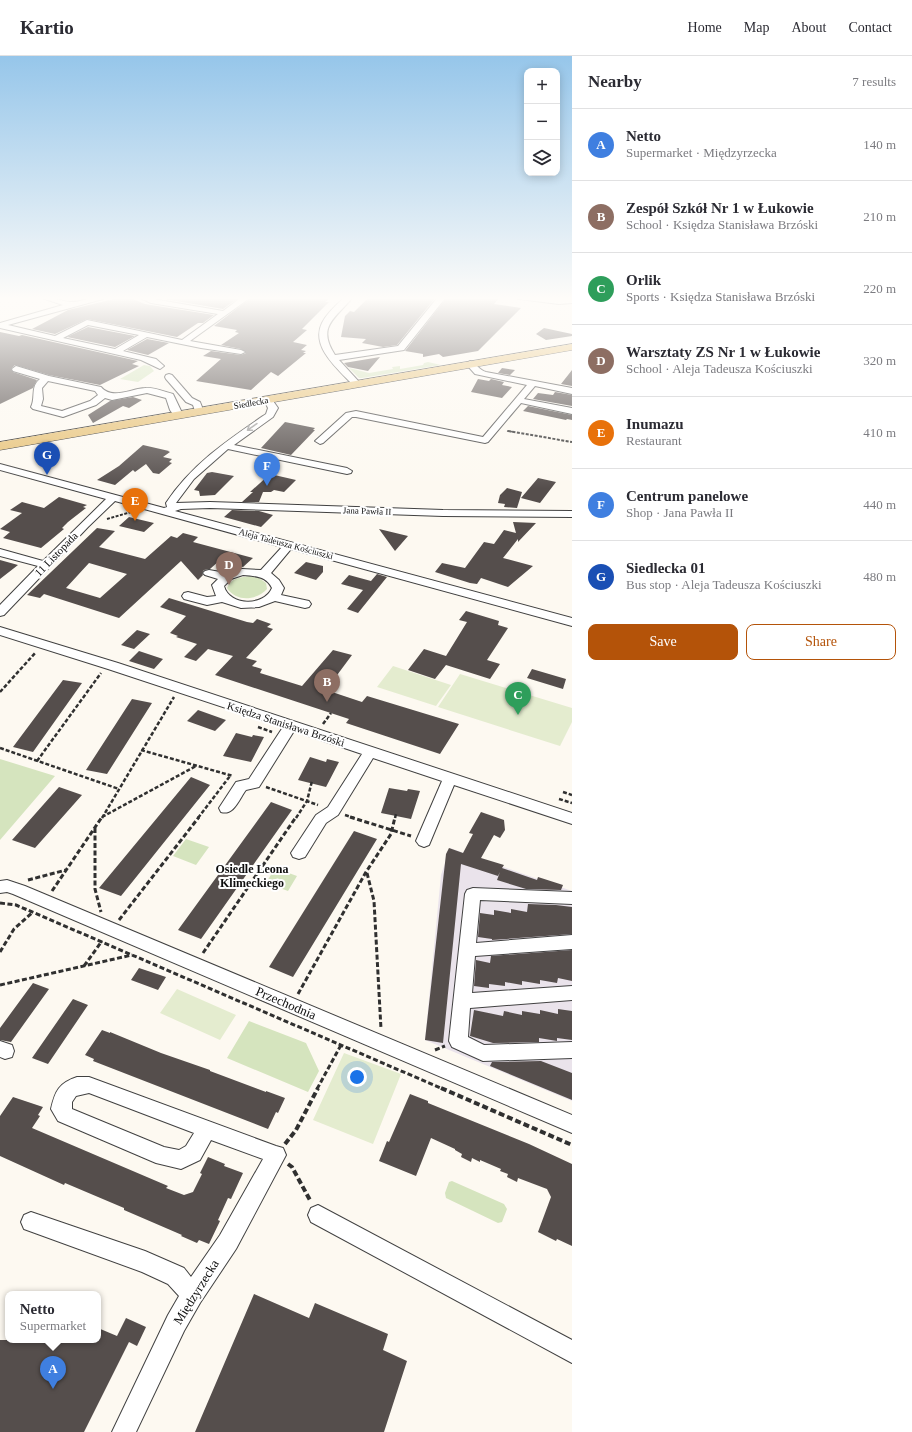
<!DOCTYPE html>
<meta charset="utf-8">
<style>
body{margin:0;font-family:"Times New Roman",serif;background:#f2f2f3;color:#2b2b33}
.controls{position:absolute;right:12px;top:12px;display:grid;overflow:hidden;border-radius:8px;box-shadow:0 2px 10px #0003}
.controls button{width:36px;height:36px;display:grid;place-items:center;padding:0;border:0;border-bottom:1px solid #e1e1e2;background:#fff;color:#2b2b33;font:20px sans-serif}
.you{position:absolute;left:357px;top:1021px;width:14px;height:14px;margin:-10px;border:3px solid #fff;border-radius:50%;background:#1a73e8;box-shadow:0 0 0 6px #1a73e833}
.badge{display:grid;place-items:center;width:26px;height:26px;border-radius:50%;background:#b45309;color:#fff;font-size:13px;font-weight:700}
.pin{position:absolute;translate:-50% -33px;filter:drop-shadow(0 1px 2px #0008)}
.pin::after{content:'';position:absolute;top:21px;width:14px;height:12px;background:inherit;clip-path:polygon(0 0,100% 0,50% 100%)}
.popup{position:absolute;left:5px;top:1235px;width:96px;height:52px;box-sizing:border-box;display:grid;place-content:center;border-radius:8px;background:#fff;filter:drop-shadow(0 1px 3px #0005);font-size:13px;white-space:nowrap;color:#7c7c81}
.popup b{font-size:15px;color:#2b2b33}
.popup::after{content:'';position:absolute;left:50%;top:100%;margin-left:-8px;border:8px solid transparent;border-top-color:#fff}
.list{margin:0;padding:0;list-style:none}
h2{display:flex;justify-content:space-between;align-items:center;height:52px;margin:0;padding:0 16px;font-size:17px}
h2 small{font-size:13px;font-weight:400;color:#7c7c81}
.list li{display:grid;grid-template-columns:26px 1fr auto;gap:12px;align-items:center;box-sizing:border-box;height:72px;padding:0 16px;border-top:1px solid #e1e1e2}
.list b{display:block;font-size:15px;white-space:nowrap}
.list p{margin:0;font-size:13px;white-space:nowrap;color:#7c7c81}
.list em{font-size:13px;font-style:normal;color:#7c7c81}
.actions{display:flex;gap:8px;padding:12px 16px}
.actions a{flex:1;padding:9px 0;border:1px solid #b45309;border-radius:8px;text-align:center;font-size:14px;color:#b45309}
.actions .main{background:#b45309;color:#fff}
.icon{flex:none;width:22px;height:22px;fill:none;stroke:currentColor;stroke-width:2;stroke-linecap:round;stroke-linejoin:round}
.map{position:relative;flex:none;width:572px;height:1376px;overflow:hidden}
header{display:flex;align-items:center;gap:24px;box-sizing:border-box;height:56px;padding:0 20px;background:#fff;border-bottom:1px solid #e1e1e2}
header strong{font-size:19px}
nav{display:flex;gap:22px;margin-inline-start:auto;font-size:14px}
main{display:flex}
aside{flex:1;background:#fff}
.map>svg:first-child{display:block}
.industrial{fill:#eae3eb}
.green{fill:#d5e4be}
.pitch{fill:#e4eccf}
.building{fill:#554e4c;fill-rule:evenodd}
.lines{fill:none;stroke-linecap:round;stroke-linejoin:round}
.minor-casing{stroke:#414141;stroke-width:2}
.major-casing{stroke:#1f1f1f;stroke-width:1}
.path-far4{stroke:#303030;stroke-width:1.5;stroke-dasharray:2.5 1;stroke-linecap:butt}
.path-far3{stroke:#303030;stroke-width:2;stroke-dasharray:3 1.5;stroke-linecap:butt}
.path-far2{stroke:#303030;stroke-width:2.5;stroke-dasharray:4 2;stroke-linecap:butt}
.path-far1{stroke:#303030;stroke-width:3;stroke-dasharray:5 2.5;stroke-linecap:butt}
.path{stroke:#303030;stroke-width:4;stroke-dasharray:6 3;stroke-linecap:butt}
.minor{fill:#fff;fill-rule:evenodd}
.major{fill:#e7c277;fill-rule:evenodd}
.oneway{stroke:#9f9f9f}
.labels{text-anchor:middle;dominant-baseline:central;stroke-width:4;stroke-linejoin:round;paint-order:stroke}
.far-street-label{font-size:9px;fill:#0e0e0e;stroke:#fff}
.street-label{font-size:11px;fill:#0e0e0e;stroke:#fff}
.neighbourhood-label{font-size:12px;font-weight:bold;fill:#0e0e0e;stroke:#fff}
.near-street-label{font-size:13px;fill:#0e0e0e;stroke:#fff}
</style>
<header>
<strong>Kartio</strong>
<nav><a>Home</a><a>Map</a><a>About</a><a>Contact</a></nav>
</header>
<main>
<div class="map">
<svg width="572" height="1376" viewBox="0 0 572 1376">
<rect width="100%" height="100%" fill="#fdf9f1"/>
<path class="industrial" d="M450,792L572,835V1045L425,984L441,819Z"/>
<path class="green" d="M428,306L441,309L362,322H359L349,312L369,317L393,313L392,311L400,310V313L423,309L424,307Z
M144,309L150,310L154,315L138,326L120,323Z
M249,520L259,522L266,527L267,533C256,545 236,546 227,532C231,522 239,522 249,520Z
M0,703L55,720L0,784Z
M186,783L209,791L196,809L173,800Z
M275,812L297,820L288,835L266,827Z
M249,965L306,987L319,1015L308,1036L227,1002Z
M452,1125L504,1148L507,1153L502,1166L498,1167L446,1142L445,1137L449,1126Z"/>
<path class="pitch" d="M393,610L451,629L436,650L377,631Z
M460,618L572,652V666L560,690L438,651Z
M177,933L236,959L220,984L160,957Z
M344,997L401,1018L373,1088L313,1064Z"/>
<path class="building" d="M122,241H128L145,248L214,259L203,267H198L177,281L87,263L55,278L32,273L68,254Z
M167,241H240L223,253L164,243Z
M252,241H332L325,246H329L302,273L307,274L293,286L307,289L301,294L306,295L303,297H306L278,320L271,316L251,334L196,325L221,303L203,300L211,295L241,299L246,297L241,293L221,289L239,277L235,276L237,274L214,270Z
M369,241H436L397,289L383,291L362,287L366,283L341,281L345,260L350,255L354,256Z
M447,241H484L498,243L494,248L521,252L478,295L443,301L439,298L423,301V298L405,295Z
M88,271L135,280L115,291L67,281Z
M544,272L572,278V280L546,284L536,278Z
M0,276L19,280L22,279L138,305L132,308L139,310L100,329L49,319L15,309L11,313L13,316L37,324L33,332L0,348Z
M147,283L169,287L148,299L127,294Z
M380,301L368,315L348,311L344,307Z
M502,312L515,314L510,319L498,317Z
M572,314V330L561,328Z
M478,323L489,325L491,323L504,326L502,329L512,331L502,342L471,336Z
M555,336L572,339V350L533,343L538,337L553,339Z
M133,341L142,344L129,352L123,350L93,367L88,359L110,345Z
M528,350L572,359V364L567,363L566,364L523,355Z
M285,366L315,372L313,374H315L291,399L261,392Z
M143,389L169,395H168L170,396L163,401L172,403L169,406L172,407L159,418L153,417L146,408L135,416L133,414L115,429L97,424L119,410Z
M212,416L234,420L215,439L200,440L199,435L194,434L207,417Z
M270,418L296,424L284,436L274,434L271,436H263L259,446H242L253,436H250Z
M538,422L556,426L540,447L521,442Z
M507,432L522,436L517,452L504,451L505,448L498,447L500,439Z
M59,441L87,449L83,451L86,452L68,466L62,472L64,473L41,492L3,482L10,476L0,473L22,457L10,454L22,446L44,452Z
M232,454L259,455L273,459L261,471L224,461Z
M129,461L154,467L144,476L119,470Z
M513,466L536,467L518,486V483L503,502L533,510L508,531L481,522L477,528L470,527L435,516L442,507L465,512L484,486L494,488L504,474L516,477Z
M97,472L115,475L99,491L145,503L171,480L177,482L183,477L198,481L193,486L253,502L243,511L219,505L210,513L204,514L202,517L203,519L198,524L181,505L119,562L44,538L40,542L27,539ZM89,507L127,518L100,542L66,532Z
M379,473L408,480L395,495Z
M0,504L18,509L0,523Z
M306,506L323,510V516L316,524L294,517Z
M377,518L387,521L358,557L347,553L363,534L341,528L349,519L371,525Z
M169,542L247,566L253,567L257,563L271,568L267,571L273,573L246,602L257,605L252,610L262,613L260,617L302,630L333,594L352,599L326,634L362,646L367,640L459,668L440,698L346,667L349,663L215,619L233,600L208,593L196,605L184,601L197,588L176,581L178,580L170,577L186,560L160,551Z
M466,555L499,565L498,569L508,572L487,604L500,608L490,623L446,609L435,623L408,614L424,593L446,600L467,566L459,564Z
M137,574L150,578L134,593L121,589Z
M139,595L163,603L154,613L129,605Z
M532,613L566,623L563,633L527,622Z
M63,624L82,627L33,696L13,691Z
M132,643L152,647L107,718L86,714Z
M198,654L226,664L215,675L187,665Z
M236,677L252,681L253,679L264,681L251,706L223,700Z
M310,701L326,706L327,703L339,706L326,731L298,724Z
M191,721L210,729L121,840L99,832Z
M59,731L82,739L35,792L12,784Z
M389,732L407,735L408,733L420,735L411,763L381,757Z
M271,746L292,754L201,883L178,874Z
M481,756L504,764L505,774L500,782L494,779L481,802L504,809L502,812L537,824L538,821L563,829L561,834L526,833L497,824L500,816L498,820L461,808L443,987L425,984L446,798L449,792L463,797L473,778L469,777Z
M354,775L377,783L293,921L269,911Z
M528,848L556,849L572,851V878L492,884V883L478,881L480,857L494,859V854L511,857V853L527,856Z
M572,894V925L558,922L557,927L540,924V928L522,925V929L505,926V930L489,928V932L474,930L476,904L490,907L491,900Z
M139,912L166,921L158,934L131,924Z
M33,927L49,933L11,986L0,984V972Z
M73,943L88,949L48,1008L32,1002Z
M558,953L572,955V984L557,982V985L539,982V986L493,987L470,980L474,954L503,960L504,955L522,959V955L540,958V954L558,958Z
M102,974L110,977V976L161,997L210,1014V1015L266,1036V1035L285,1042L278,1057L276,1056L268,1073L93,1005L94,1003L85,999Z
M541,1005L572,1017V1044L490,1010L492,1006Z
M410,1038L428,1045V1047L529,1088L572,1108V1190L557,1183L556,1185L538,1176L551,1141L547,1133L518,1122L517,1126L507,1121L508,1118L500,1115L501,1113L480,1104V1106L472,1102L471,1106L461,1101L462,1098L455,1094V1093L431,1082L416,1120L379,1105L387,1085L389,1086Z
M13,1041L43,1051L38,1059L40,1060L32,1072L168,1130L166,1132L184,1139L193,1136L202,1118L200,1117L208,1101L225,1108L224,1110L243,1117L231,1143L228,1142L218,1164L220,1165L209,1188L199,1184L197,1187L181,1180L182,1179L124,1154V1152L65,1127L64,1129L0,1100V1060Z
M254,1238L309,1262L315,1247L388,1278L383,1294L407,1305L384,1376H195Z
M126,1262L146,1271L137,1290L129,1286L84,1376H0V1284H98V1272L117,1280Z"/>
<g class="lines">
<g class="minor-casing">
<path id="minor" d="M39,241C50,240 59,245 70,246C78,247 92,240 104,241L103,243L8,269L55,280L87,264L182,284L218,258L151,247L138,241H148L153,243L223,255L242,241H251L190,285L241,294L245,296L241,298L201,292L147,281L123,295L156,303L164,310L160,313L141,304L0,272V267L63,249ZM88,269L139,279L115,293L63,282Z
M345,241H353C336,262 316,270 335,299L398,290L438,241H446L404,294L339,304L361,328L357,331L354,330C339,314 310,291 322,267C327,257 337,248 345,241Z
M515,241C534,240 553,244 572,243V247L559,248L519,243Z
M470,305C476,307 479,314 486,316L572,332V338L535,330L524,343L572,352V358L521,347L488,386L485,387L356,361H352L323,387L320,388L315,385L346,357L356,355L483,381L527,329L475,318L466,308Z
M16,310L49,320L101,331C112,344 130,333 145,332C154,331 165,336 173,338L183,359L178,362L175,361L170,354L166,342L147,337L112,344L105,342L96,349L63,361L33,353L31,351C36,341 30,331 40,323L13,315L12,313ZM48,325L95,335L98,339L90,345L62,355L41,350L43,343L42,332Z
M169,318L172,319L192,342L200,346L204,356L202,358H196L193,349L186,346L166,323L165,321L166,319Z
M268,341L271,342L278,352L273,361L234,389L347,412L352,415L351,417L347,418L228,393L194,423L176,447L210,446L443,454L572,455V461L443,460L210,452L181,453L175,455L572,562V570L291,493L271,517L279,524L284,532L281,539L309,545L311,548L309,551L305,552L275,545L259,551L241,552L222,546L207,549L184,543L182,540L184,537L188,536L207,541L216,540L212,529L218,523L205,519L203,517L205,515L209,514L226,517L242,513L261,514L282,491L115,445L88,471L4,559L0,560V549L38,510L0,500V493L43,505L106,443L0,414V408L164,452L167,451L166,447C192,408 228,384 266,358L268,352L264,344ZM243,519C255,520 266,520 272,532C264,551 229,550 224,530L231,523Z
M0,571L118,607L572,757V768L454,729L429,789L424,791L419,789L416,785L442,725L373,702L338,759L326,767L305,801L299,803L293,801L291,797L316,759L328,751L362,698L294,675L259,731L246,734C239,743 234,760 221,756L219,752L236,726L249,723L283,671L108,613L0,579Z
M7,824L25,830L572,1059V1077L13,838L7,836L0,837V825Z
M473,832L572,836V848L480,844L476,887L572,879V893L475,900L472,937L572,930V944L470,952L468,981L484,989L572,986V1002L483,1005L452,991L449,985L465,838L467,834Z
M0,985L12,989L14,995L12,1001L5,1003L0,1001Z
M77,1021H89L276,1090L283,1092L286,1099L236,1193L200,1247L184,1275L136,1376H112L168,1259L179,1240L168,1228L142,1216L24,1173L21,1166L24,1159L31,1156L145,1195L184,1212L191,1221L220,1179L263,1103L211,1084L200,1104L181,1113L156,1107L58,1065L51,1053C55,1035 59,1027 77,1021ZM89,1037L194,1077L186,1090L179,1094L164,1091L72,1053V1046L76,1040Z
M318,1149L572,1284V1307L311,1166L308,1159L311,1152Z"/>
</g>
<g class="major-casing">
<path id="major" d="M572,288V294L0,394V386Z"/>
</g>
<path class="path-far4" d="M507,375L514,376"/>
<path class="path-far3" d="M508,375L572,386
M107,463L131,456"/>
<path class="path-far2" d="M0,636L36,596
M323,668L331,657
M258,671L272,676
M0,692L119,733
M141,694L233,720
M37,705L101,617
M266,731L318,749
M563,736L572,739
M559,743L572,747
M345,759L354,762
M102,761L196,710
M102,762L174,641
M198,762L230,720
M296,762L307,745L312,725
M395,762L396,758"/>
<path class="path-far1" d="M350,761L411,780
M95,772V833L101,856
M367,817L374,845L381,973
M28,824L66,814
M52,835L102,761
M0,847L16,849L443,1033
M119,864L199,761
M0,896L14,873L33,856
M203,897L296,761
M84,910L102,885
M0,929L132,899
M298,938L366,816L391,778L395,761
M435,994L445,990
M317,1033L341,989"/>
<path class="path" d="M441,1032L572,1089
M285,1088L296,1074L318,1032
M288,1108L292,1111L311,1146"/>
<use href="#minor" class="minor"/>
<use href="#major" class="major"/>
</g>
<defs><path id="oneway-shaft" d="M-6 0H5M1.5-3L5.5 0L1.5 3" fill="none" stroke-width="1.6" stroke-linecap="round" stroke-linejoin="round"/></defs>
<use class="oneway" href="#oneway-shaft" transform="translate(252 371) rotate(145)"/>
<linearGradient id="sky" x2="0" y2="1"><stop stop-color="#96c6ea"/><stop offset="0.56" stop-color="#fefcf9"/><stop offset="1" stop-color="#fefcf9" stop-opacity="0"/></linearGradient>
<rect width="572" height="433" fill="url(#sky)"/>
<g class="labels">
<g class="far-street-label">
<text transform="translate(251 347) rotate(-10)">Siedlecka</text>
<text transform="translate(367 455) rotate(2)">Jana Pawła II</text>
<text transform="translate(286 488) rotate(15)">Aleja Tadeusza Kościuszki</text>
</g>
<g class="street-label">
<text transform="translate(56 498) rotate(-46)">11 Listopada</text>
<text transform="translate(286 668) rotate(18)">Księdza Stanisława Brzóski</text>
</g>
<g class="neighbourhood-label">
<text x="252" y="813">Osiedle Leona<tspan x="252" dy="14">Klimeckiego</tspan></text>
</g>
<g class="near-street-label">
<text transform="translate(286 947) rotate(23)">Przechodnia</text>
<text transform="translate(196 1236) rotate(-58)">Międzyrzecka</text>
</g>
</g>
</svg>
<div class="controls">
<button>+</button>
<button>−</button>
<button><svg class="icon" aria-label="layers" viewBox="0 0 24 24"><path d="M12 4l9 5-9 5-9-5zM3 14l9 5 9-5"/></svg></button>
</div>
<div class="you"></div>
<div class="pin badge" style="left:53px;top:1333px;background:#3f7fe0">A</div>
<div class="popup"><b>Netto</b>Supermarket</div>
<div class="pin badge" style="left:327px;top:646px;background:#8d6e63">B</div>
<div class="pin badge" style="left:518px;top:659px;background:#2e9e5b">C</div>
<div class="pin badge" style="left:229px;top:529px;background:#8d6e63">D</div>
<div class="pin badge" style="left:135px;top:465px;background:#e8710a">E</div>
<div class="pin badge" style="left:267px;top:430px;background:#3f7fe0">F</div>
<div class="pin badge" style="left:47px;top:419px;background:#1a4fb4">G</div>
</div>
<aside>
<h2>Nearby<small>7 results</small></h2>
<ul class="list">
<li><span class="badge" style="background:#3f7fe0">A</span><div><b>Netto</b><p>Supermarket · Międzyrzecka</p></div><em>140 m</em></li>
<li><span class="badge" style="background:#8d6e63">B</span><div><b>Zespół Szkół Nr 1 w Łukowie</b><p>School · Księdza Stanisława Brzóski</p></div><em>210 m</em></li>
<li><span class="badge" style="background:#2e9e5b">C</span><div><b>Orlik</b><p>Sports · Księdza Stanisława Brzóski</p></div><em>220 m</em></li>
<li><span class="badge" style="background:#8d6e63">D</span><div><b>Warsztaty ZS Nr 1 w Łukowie</b><p>School · Aleja Tadeusza Kościuszki</p></div><em>320 m</em></li>
<li><span class="badge" style="background:#e8710a">E</span><div><b>Inumazu</b><p>Restaurant</p></div><em>410 m</em></li>
<li><span class="badge" style="background:#3f7fe0">F</span><div><b>Centrum panelowe</b><p>Shop · Jana Pawła II</p></div><em>440 m</em></li>
<li><span class="badge" style="background:#1a4fb4">G</span><div><b>Siedlecka 01</b><p>Bus stop · Aleja Tadeusza Kościuszki</p></div><em>480 m</em></li>
</ul>
<div class="actions"><a class="main">Save</a><a>Share</a></div>
</aside>
</main>
